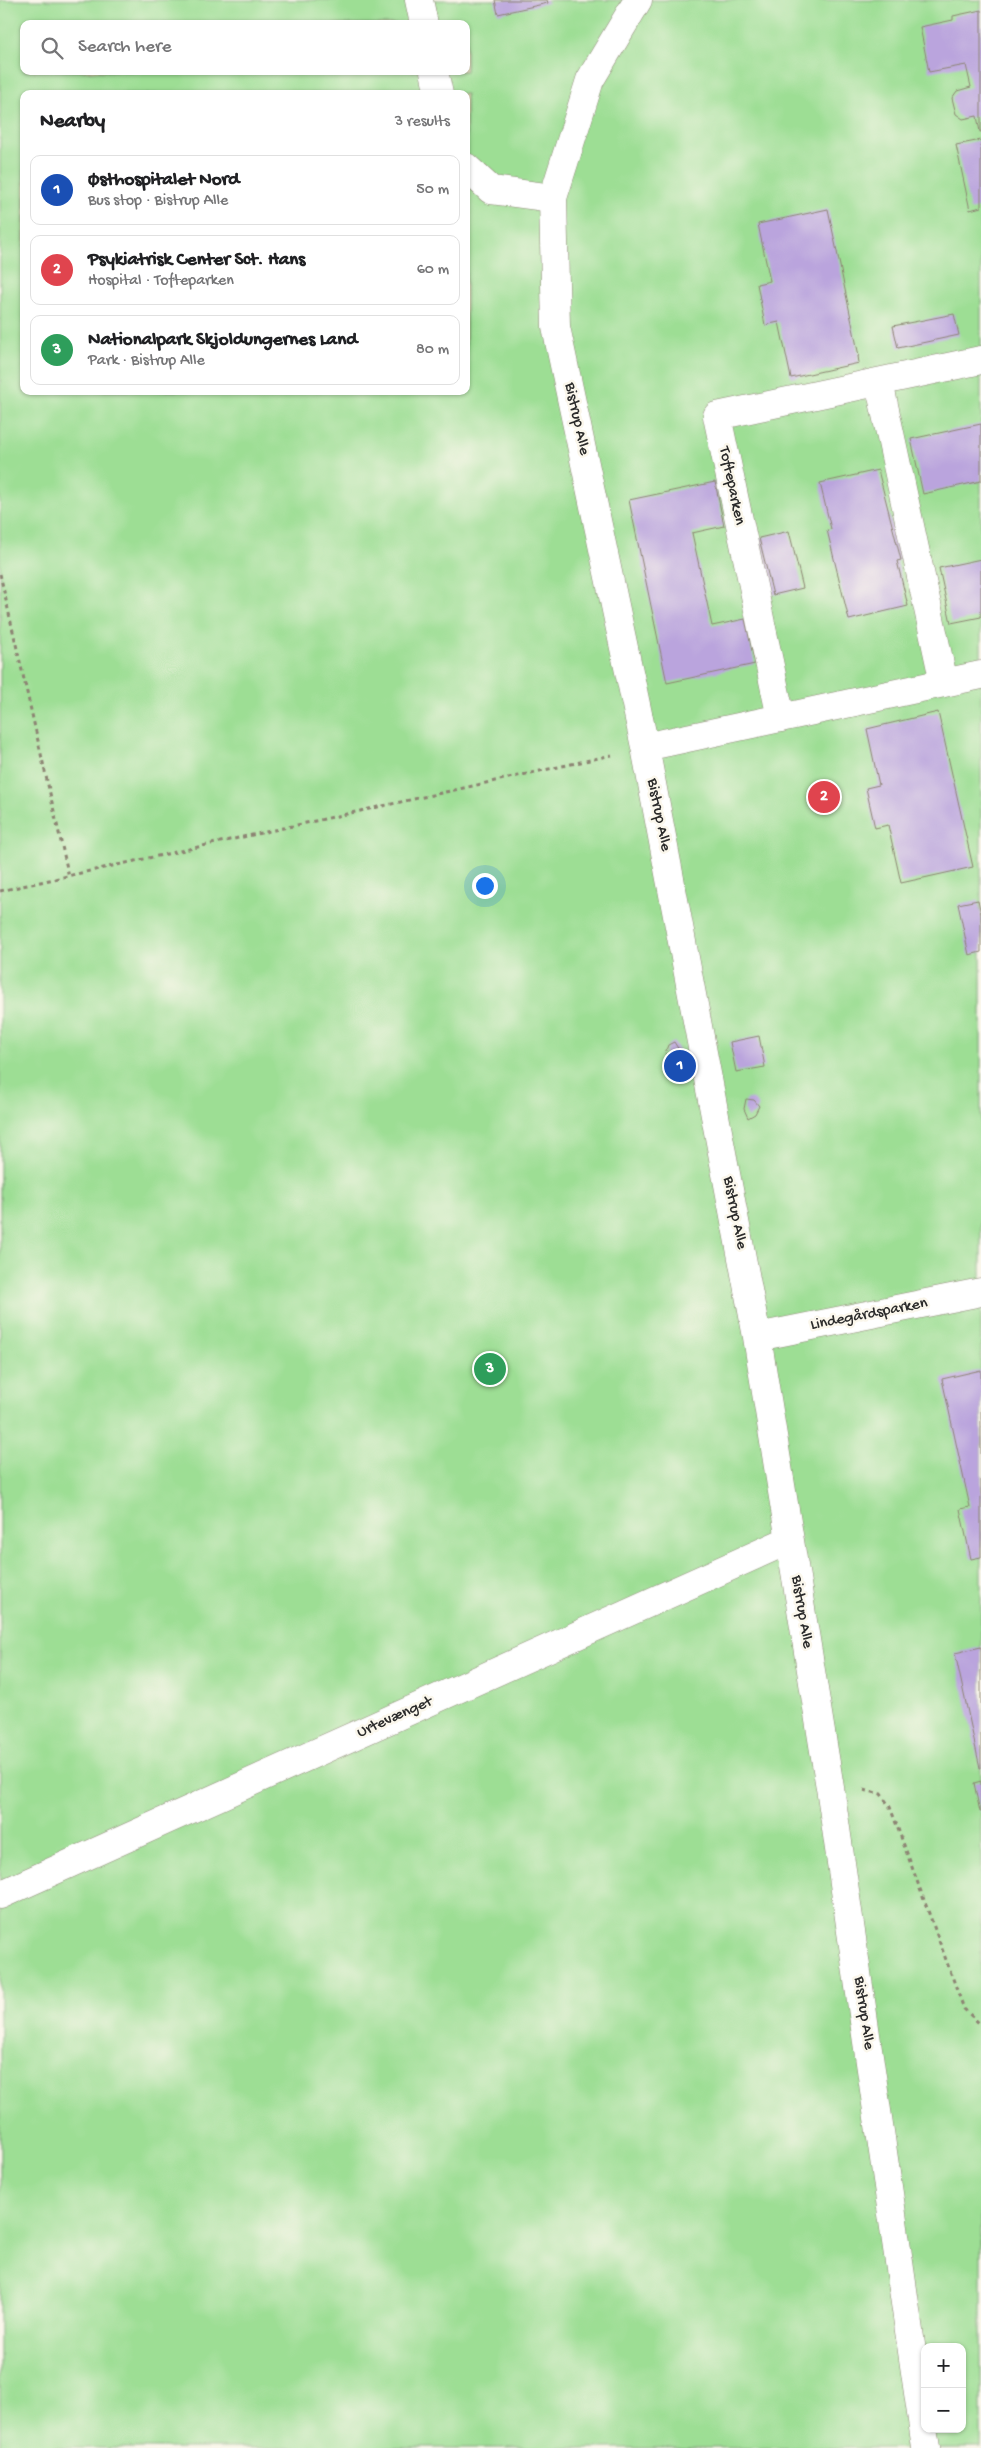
<!DOCTYPE html>
<meta charset="utf-8">
<style>
body{margin:0;font-family:"Gochi Hand",sans-serif;background:#f6f6f6;color:#202124}
.controls{position:absolute;right:15px;bottom:15px;display:grid;overflow:hidden;border-radius:10px;box-shadow:0 1px 4px #0004}
.controls button{width:45px;height:45px;display:grid;place-items:center;padding:0;border:0;border-bottom:1px solid #e0e0e0;background:#fff;color:#202124;font:25px sans-serif}
.you{position:absolute;left:484px;top:885px;width:18px;height:18px;margin:-12px;border:4px solid #fff;border-radius:50%;background:#1a73e8;box-shadow:0 0 0 8px #1a73e833}
.badge{display:grid;place-items:center;width:32px;height:32px;border-radius:50%;background:#b5179e;color:#fff;font-size:16px;font-weight:700}
.pin{position:absolute;translate:-50% -50%;border:2px solid #fff;box-shadow:0 1px 5px #0006}
.list{margin:0;padding:0;list-style:none}
h2{display:flex;justify-content:space-between;align-items:center;height:65px;margin:0;padding:0 20px;font-size:21px}
h2 small{font-size:16px;font-weight:400;color:#757577}
.list li{display:grid;grid-template-columns:32px 1fr auto;gap:15px;align-items:center;box-sizing:border-box;height:70px;margin:0 10px 10px;padding:0 10px;border:1px solid #e0e0e0;border-radius:10px}
.list b{display:block;font-size:19px;white-space:nowrap}
.list p{margin:0;font-size:16px;white-space:nowrap;color:#757577}
.list em{font-size:16px;font-style:normal;color:#757577}
.icon{flex:none;width:28px;height:28px;fill:none;stroke:currentColor;stroke-width:2;stroke-linecap:round;stroke-linejoin:round}
.map{position:relative;flex:none;width:981px;height:2448px;overflow:hidden}
.search{position:absolute;background:#fff;box-shadow:0 1px 4px #0004;left:20px;top:20px;width:450px;height:55px;display:flex;align-items:center;gap:12px;box-sizing:border-box;padding:0 18px;border-radius:10px;color:#757577;font-size:19px}
.panel{position:absolute;background:#fff;box-shadow:0 1px 4px #0004;left:20px;top:90px;width:450px;height:305px;border-radius:10px}
.map>svg:first-child{display:block}
.green{fill:#9dde94;stroke:#648460;fill-rule:evenodd}
.building{fill:#baa4dd}
.lines{fill:none;stroke-linecap:round;stroke-linejoin:round}
.minor-casing{stroke:#8c8473;stroke-width:29}
.path{stroke:#8c8473;stroke-width:3;stroke-dasharray:4 4;stroke-linecap:butt}
.minor{stroke:#fff;stroke-width:28}
.labels{text-anchor:middle;dominant-baseline:central;stroke-width:5;stroke-linejoin:round;paint-order:stroke}
.street-label{font-size:16px;fill:#2b2b2b;stroke:#fbf7ec}
</style>
<div class="map">
<svg width="981" height="2448" viewBox="0 0 981 2448">
<rect width="100%" height="100%" fill="#fbf7ec"/>
<filter id="ink" filterUnits="userSpaceOnUse"><feTurbulence type="fractalNoise" baseFrequency=".02" numOctaves="2"/><feDisplacementMap in="SourceGraphic" scale="10" xChannelSelector="R" yChannelSelector="G"/><feConvolveMatrix kernelMatrix="1 2 1 2 8 2 1 2 1" color-interpolation-filters="sRGB"/></filter>
<filter id="wash" filterUnits="userSpaceOnUse"><feTurbulence type="fractalNoise" baseFrequency=".0096" numOctaves="4" result="noise"/><feDisplacementMap in="SourceGraphic" scale="20" xChannelSelector="R" yChannelSelector="G"/><feGaussianBlur stdDeviation="1.12" result="paint"/><feColorMatrix in="noise" values="0 0 0 0 0 0 0 0 0 0 0 0 0 0 0 0 0 1.4 0 .05"/><feComposite in="paint" operator="in"/></filter>
<g filter="url(#wash)">
<rect width="100%" height="100%" fill="#edb"/>
<path class="green" d="M0,0H981V2448H0ZM24,24H466V71H24ZM24,94H466V391H24ZM925,2347H962V2429H925Z"/>
<g id="blocks">
<path class="building" d="M495,0H547L548,3L498,14Z
M981,10V132H980L977,116L963,119L956,114L952,98L957,91L971,87L966,65L929,72L920,27L953,20V16Z
M981,140V207L970,210L956,145Z
M828,209L859,356H858L859,363L791,378L779,322L765,325L757,284L770,281L758,224Z
M954,314L959,335L898,348L893,326Z
M981,424V481L923,494L911,439Z
M878,470L901,560L897,561L908,606L849,620L827,530L831,529L820,483Z
M715,482L724,526L692,533L712,626L745,619L755,664L667,683L629,500Z
M789,531L803,588L773,595L759,538Z
M981,559V617L951,623L939,568Z
M938,712L973,867L901,883L888,825L875,828L866,788L879,785L867,729Z
M978,900L981,914V952L969,955L958,904Z
M759,1036L765,1067L736,1072L730,1042Z
M674,1042L679,1050L678,1060L671,1059L665,1053L668,1045Z
M746,1099L754,1100L759,1106L755,1114L748,1118L744,1109Z
M981,1370V1557L971,1559L960,1509L970,1507L942,1379Z
M981,1647V1768H980L955,1653Z
M981,1781V1812H980L974,1783Z"/>
</g>
</g>
<g filter="url(#ink)">
<use href="#blocks" fill-opacity="0" stroke="#8c8473" stroke-width="1"/>
<g class="lines">
<g class="minor-casing">
<path id="minor" d="M419,0L424,24
M638,0L590,80L553,198L556,327L645,747L757,1337L831,1794L926,2448
M434,71L439,94
M466,167L491,190L553,198
M879,382L944,683
M781,718L717,416L981,360
M645,747L981,675
M757,1337L981,1292
M0,1895L789,1540"/>
</g>
<path class="path" d="M0,574L69,877
M0,891L612,755
M864,1790L881,1794L890,1807L964,2009L981,2025"/>
<use href="#minor" class="minor"/>
</g>
</g>
<g class="labels">
<g class="street-label">
<text transform="translate(576 419) rotate(78)">Bistrup Alle</text>
<text transform="translate(731 486) rotate(78)">Tofteparken</text>
<text transform="translate(658 815) rotate(79)">Bistrup Alle</text>
<text transform="translate(734 1213) rotate(79)">Bistrup Alle</text>
<text transform="translate(869 1315) rotate(-11)">Lindegårdsparken</text>
<text transform="translate(801 1612) rotate(81)">Bistrup Alle</text>
<text transform="translate(395 1718) rotate(-24)">Urtevænget</text>
<text transform="translate(863 2013) rotate(82)">Bistrup Alle</text>
</g>
</g>
</svg>
<div class="controls">
<button>+</button>
<button>−</button>
</div>
<div class="you"></div>
<div class="pin badge" style="left:680px;top:1066px;background:#1a4fb4">1</div>
<div class="pin badge" style="left:824px;top:797px;background:#e0444e">2</div>
<div class="pin badge" style="left:490px;top:1369px;background:#2e9e5b">3</div>
<div class="search"><svg class="icon" aria-label="search" viewBox="0 0 24 24"><circle cx="10" cy="10" r="6"/><path d="M15 15l6 6"/></svg>Search here</div>
<section class="panel">
<h2>Nearby<small>3 results</small></h2>
<ul class="list">
<li><span class="badge" style="background:#1a4fb4">1</span><div><b>Østhospitalet Nord</b><p>Bus stop · Bistrup Alle</p></div><em>50 m</em></li>
<li><span class="badge" style="background:#e0444e">2</span><div><b>Psykiatrisk Center Sct. Hans</b><p>Hospital · Tofteparken</p></div><em>60 m</em></li>
<li><span class="badge" style="background:#2e9e5b">3</span><div><b>Nationalpark Skjoldungernes Land</b><p>Park · Bistrup Alle</p></div><em>80 m</em></li>
</ul>
</section>
</div>
